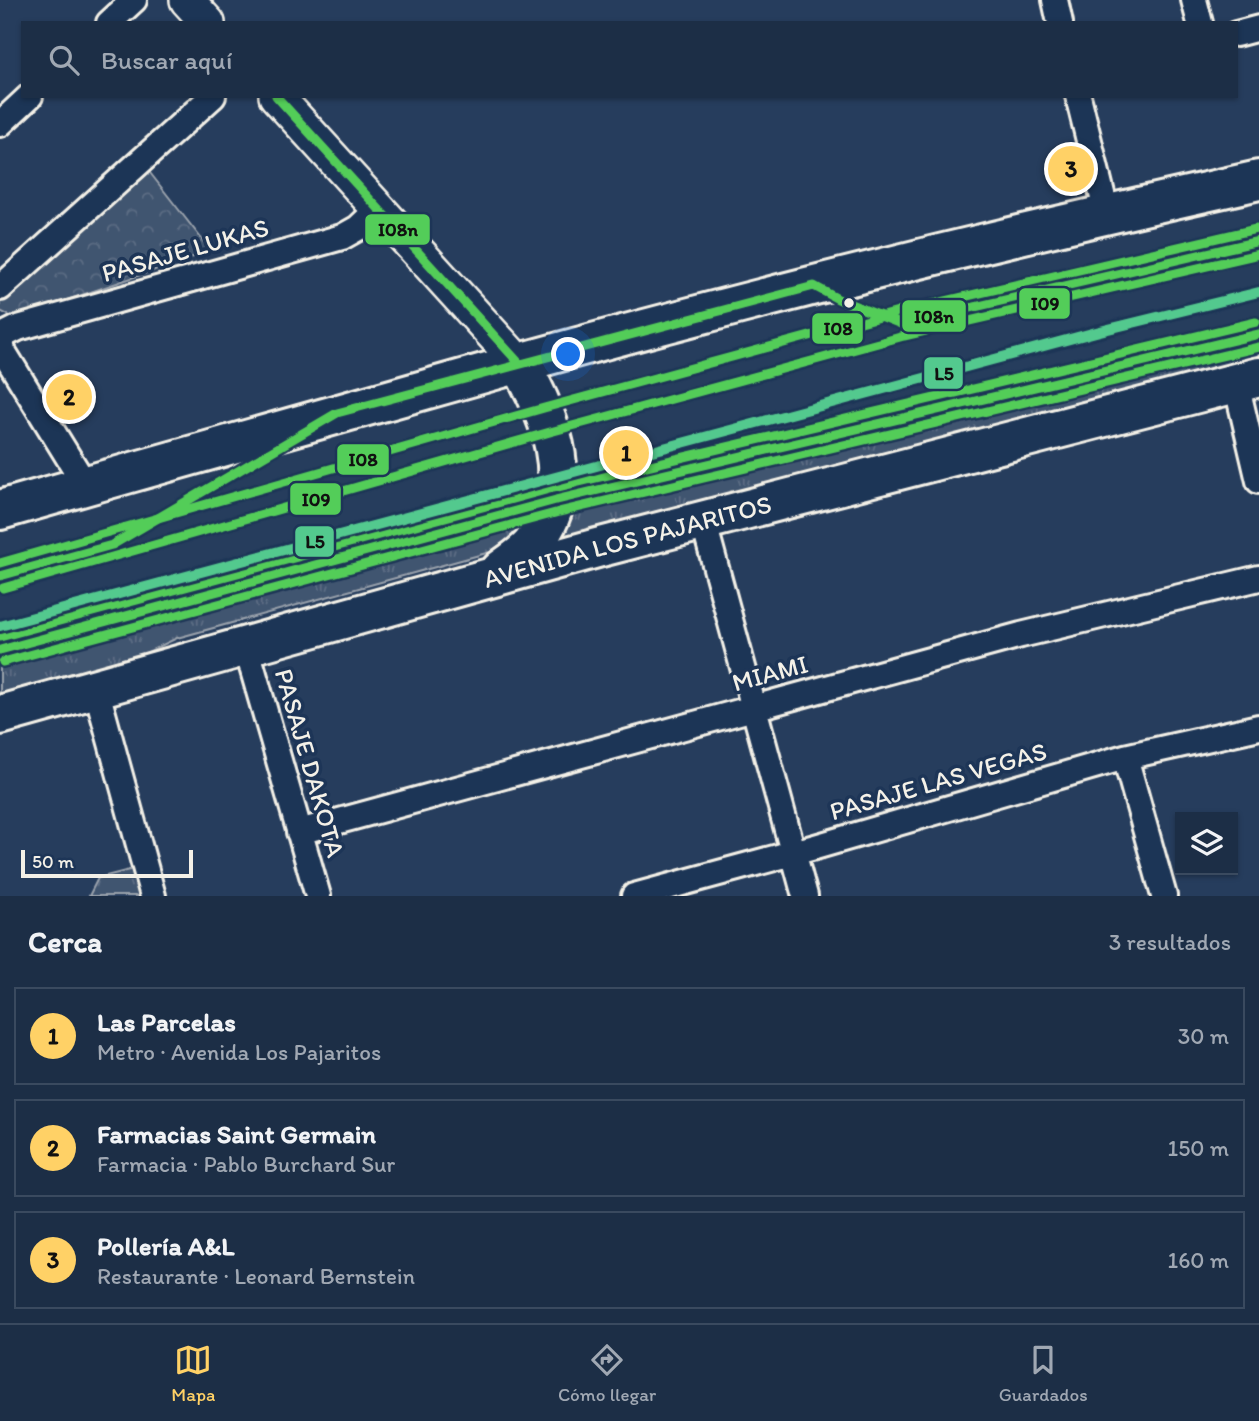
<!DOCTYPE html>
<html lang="es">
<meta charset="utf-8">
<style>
body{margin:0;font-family:Itim,sans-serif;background:#25364d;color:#f1f3f6}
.controls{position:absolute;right:21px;bottom:21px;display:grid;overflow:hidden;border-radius:0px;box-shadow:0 2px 5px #0004}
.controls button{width:63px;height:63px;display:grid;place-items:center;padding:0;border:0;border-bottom:2px solid #3a4a5f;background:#1c2e46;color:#f1f3f6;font:35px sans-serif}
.scale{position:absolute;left:21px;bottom:18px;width:172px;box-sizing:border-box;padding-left:7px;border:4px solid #f4f1e8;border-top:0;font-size:19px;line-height:24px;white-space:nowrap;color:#f4f1e8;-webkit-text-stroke:5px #1d3557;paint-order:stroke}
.you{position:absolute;left:569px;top:355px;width:24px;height:24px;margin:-18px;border:5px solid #fff;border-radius:50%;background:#1a73e8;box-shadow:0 0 0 10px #1a73e833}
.badge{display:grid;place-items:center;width:46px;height:46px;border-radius:50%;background:#ffd166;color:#111;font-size:23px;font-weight:700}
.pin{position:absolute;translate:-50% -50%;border:4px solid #fff;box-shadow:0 2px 7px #0006}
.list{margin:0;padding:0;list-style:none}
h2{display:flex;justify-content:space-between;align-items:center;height:91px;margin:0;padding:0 28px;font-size:30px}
h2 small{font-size:23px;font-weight:400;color:#a0a8b3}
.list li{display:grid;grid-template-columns:46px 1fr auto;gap:21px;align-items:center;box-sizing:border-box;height:98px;margin:0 14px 14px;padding:0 14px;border:2px solid #3a4a5f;border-radius:0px}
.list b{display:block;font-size:26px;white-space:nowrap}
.list p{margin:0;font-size:23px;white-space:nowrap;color:#a0a8b3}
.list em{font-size:23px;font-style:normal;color:#a0a8b3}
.icon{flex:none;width:38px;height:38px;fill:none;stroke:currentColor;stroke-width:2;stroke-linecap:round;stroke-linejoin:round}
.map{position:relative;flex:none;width:1259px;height:896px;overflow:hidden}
.search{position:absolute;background:#1c2e46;box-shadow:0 2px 5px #0004;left:21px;right:21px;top:21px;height:77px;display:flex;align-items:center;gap:18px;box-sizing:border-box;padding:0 24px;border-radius:0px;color:#a0a8b3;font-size:26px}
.sheet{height:427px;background:#1c2e46}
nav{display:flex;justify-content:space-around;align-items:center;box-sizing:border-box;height:98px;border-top:2px solid #3a4a5f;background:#1c2e46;font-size:19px;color:#a0a8b3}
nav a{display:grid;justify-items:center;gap:4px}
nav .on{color:#ffd166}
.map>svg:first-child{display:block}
.grass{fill:url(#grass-tufts);stroke:#9aa2ac;stroke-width:2}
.park{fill:url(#park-crowns);stroke:#9aa2ac;stroke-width:2}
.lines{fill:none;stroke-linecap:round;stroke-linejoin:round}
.street-casing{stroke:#f4f1e8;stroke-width:30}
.secondary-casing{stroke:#f4f1e8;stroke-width:38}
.primary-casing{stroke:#f4f1e8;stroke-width:44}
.street{stroke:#1d3557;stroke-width:24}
.secondary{stroke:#1d3557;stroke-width:33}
.primary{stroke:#1d3557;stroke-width:38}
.bus-1-casing{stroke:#1d3557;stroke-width:14}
.bus-2-casing{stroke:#1d3557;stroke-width:14}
.bus-3-casing{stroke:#1d3557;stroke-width:14}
.bus-1{stroke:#53cd59;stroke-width:9}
.bus-2{stroke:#53cd59;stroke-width:9}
.bus-3{stroke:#53cd59;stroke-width:9}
.metro-1-casing{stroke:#1d3557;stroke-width:16}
.metro-1{stroke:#53c98e;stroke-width:10}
.bus-dot{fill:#f4f1e8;stroke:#1d3557;stroke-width:2.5}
.labels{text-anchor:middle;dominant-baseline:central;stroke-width:7;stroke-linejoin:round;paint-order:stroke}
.street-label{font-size:26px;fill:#f4f1e8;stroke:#1d3557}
.line-badge{stroke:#1d3557;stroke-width:2.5}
.pale-badge-label{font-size:19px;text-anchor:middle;font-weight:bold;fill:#111}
</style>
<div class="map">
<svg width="1259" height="896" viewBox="0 0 1259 896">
<defs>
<pattern id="grass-tufts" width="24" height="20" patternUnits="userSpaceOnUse" patternTransform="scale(1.75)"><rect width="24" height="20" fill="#40546f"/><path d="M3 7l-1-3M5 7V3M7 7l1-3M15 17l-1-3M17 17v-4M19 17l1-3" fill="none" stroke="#5c6d84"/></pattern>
<pattern id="park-crowns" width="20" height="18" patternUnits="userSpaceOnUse" patternTransform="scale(1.75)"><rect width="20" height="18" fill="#40546f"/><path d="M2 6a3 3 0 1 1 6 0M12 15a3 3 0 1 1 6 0" fill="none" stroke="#5c6d84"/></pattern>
</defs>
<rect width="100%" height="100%" fill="#263d5d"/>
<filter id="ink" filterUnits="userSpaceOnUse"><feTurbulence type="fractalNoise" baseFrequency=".0143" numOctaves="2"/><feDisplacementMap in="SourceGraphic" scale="14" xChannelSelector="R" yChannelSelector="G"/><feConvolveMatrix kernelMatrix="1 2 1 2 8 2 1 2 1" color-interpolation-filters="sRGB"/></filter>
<g filter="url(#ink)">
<path class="grass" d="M1259,340V360L539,552L568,510L1072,384Z
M535,517L501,549L177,638L129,661L0,703V662Z
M137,868L146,896H89L98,878Z"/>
<path class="park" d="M147,169L211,251L14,318L0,311V301Z"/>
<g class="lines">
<g class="street-casing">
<path id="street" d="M1055,0L1060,23
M1194,0L1200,23
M109,23L134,0
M1236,34L1259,28
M1078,96L1107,214
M0,124L30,96
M0,288L213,96
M0,337L18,328L342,237L358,228L378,209
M0,346L86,486
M1236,383L1259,481
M703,520L805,896
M246,646L318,896
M96,688L153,896
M1125,757L1164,896
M299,832L1021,635L1259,578
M634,896L815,847L1125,757L1259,727"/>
</g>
<g class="secondary-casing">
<path id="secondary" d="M187,0L208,23
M276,96L519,363"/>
</g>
<g class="primary-casing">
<g id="primary">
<path d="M0,510C172,461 344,411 516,364C762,296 1010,235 1259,180"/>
<path d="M501,570C511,562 522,556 531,546C580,492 552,418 519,363"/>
<path id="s1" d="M0,715L597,548L1259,377"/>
</g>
</g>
<use href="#street" class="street"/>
<use href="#secondary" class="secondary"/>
<use href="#primary" class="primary"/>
<g class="bus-1-casing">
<path id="bus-1" d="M276,96L519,363
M0,576L112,545L337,413L814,286L838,299L901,324L1259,241
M0,650L556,500L1259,334"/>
</g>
<g class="bus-2-casing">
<path id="bus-2" d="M3,588L550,432L904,336L1259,254
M3,662L559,512L1259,347"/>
</g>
<g class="bus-3-casing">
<path id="bus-3" d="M0,563L544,408L898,312L1256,229
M0,637L553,488L1256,322"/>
</g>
<use href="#bus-1" class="bus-1"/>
<use href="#bus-2" class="bus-2"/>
<use href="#bus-3" class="bus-3"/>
<g class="metro-1-casing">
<path id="metro-1" d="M0,626L1096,332L1259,292"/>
</g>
<use href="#metro-1" class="metro-1"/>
</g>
</g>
<circle class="bus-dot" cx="849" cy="303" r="6"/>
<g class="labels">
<g class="street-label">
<text transform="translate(185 250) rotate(-16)">PASAJE LUKAS</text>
<text stroke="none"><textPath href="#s1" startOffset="651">AVENIDA LOS PAJARITOS</textPath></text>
<text transform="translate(770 673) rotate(-15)">MIAMI</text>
<text transform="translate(310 763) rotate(74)">PASAJE DAKOTA</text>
<text transform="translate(938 781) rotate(-16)">PASAJE LAS VEGAS</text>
</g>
</g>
<g class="line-badge">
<rect x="364" y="213" width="67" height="33" rx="7" fill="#53cd59"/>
<rect x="1018" y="287" width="53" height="33" rx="7" fill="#53cd59"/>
<rect x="901" y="299" width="66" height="34" rx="7" fill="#53cd59"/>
<rect x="811" y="312" width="53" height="33" rx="7" fill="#53cd59"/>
<rect x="923" y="356" width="41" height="34" rx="7" fill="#53c98e"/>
<rect x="336" y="443" width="54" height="33" rx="7" fill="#53cd59"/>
<rect x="289" y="482" width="53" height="34" rx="7" fill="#53cd59"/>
<rect x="294" y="525" width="41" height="33" rx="7" fill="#53c98e"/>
</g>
<g class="pale-badge-label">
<text x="398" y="236">I08n</text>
<text x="1045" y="310">I09</text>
<text x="934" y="323">I08n</text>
<text x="838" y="335">I08</text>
<text x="944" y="380">L5</text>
<text x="363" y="466">I08</text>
<text x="316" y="506">I09</text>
<text x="315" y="548">L5</text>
</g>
</svg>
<div class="controls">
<button><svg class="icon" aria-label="layers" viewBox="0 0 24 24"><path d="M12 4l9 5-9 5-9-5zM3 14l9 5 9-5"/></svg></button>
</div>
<div class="scale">50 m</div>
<div class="you"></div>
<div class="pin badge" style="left:626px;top:453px">1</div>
<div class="pin badge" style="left:69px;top:397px">2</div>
<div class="pin badge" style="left:1071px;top:169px">3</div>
<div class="search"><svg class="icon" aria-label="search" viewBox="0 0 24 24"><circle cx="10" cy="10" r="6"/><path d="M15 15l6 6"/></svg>Buscar aquí</div>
</div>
<section class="sheet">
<h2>Cerca<small>3 resultados</small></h2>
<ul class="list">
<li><span class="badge">1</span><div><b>Las Parcelas</b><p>Metro · Avenida Los Pajaritos</p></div><em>30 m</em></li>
<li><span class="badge">2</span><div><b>Farmacias Saint Germain</b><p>Farmacia · Pablo Burchard Sur</p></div><em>150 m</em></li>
<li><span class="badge">3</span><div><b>Pollería A&amp;L</b><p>Restaurante · Leonard Bernstein</p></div><em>160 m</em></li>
</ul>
</section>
<nav>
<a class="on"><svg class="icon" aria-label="map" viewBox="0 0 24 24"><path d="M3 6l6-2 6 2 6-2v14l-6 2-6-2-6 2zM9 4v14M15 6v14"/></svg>Mapa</a>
<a><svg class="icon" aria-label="directions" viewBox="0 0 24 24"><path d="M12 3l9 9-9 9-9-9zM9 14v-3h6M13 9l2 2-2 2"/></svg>Cómo llegar</a>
<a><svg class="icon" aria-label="saved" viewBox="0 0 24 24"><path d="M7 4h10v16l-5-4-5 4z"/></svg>Guardados</a>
</nav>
